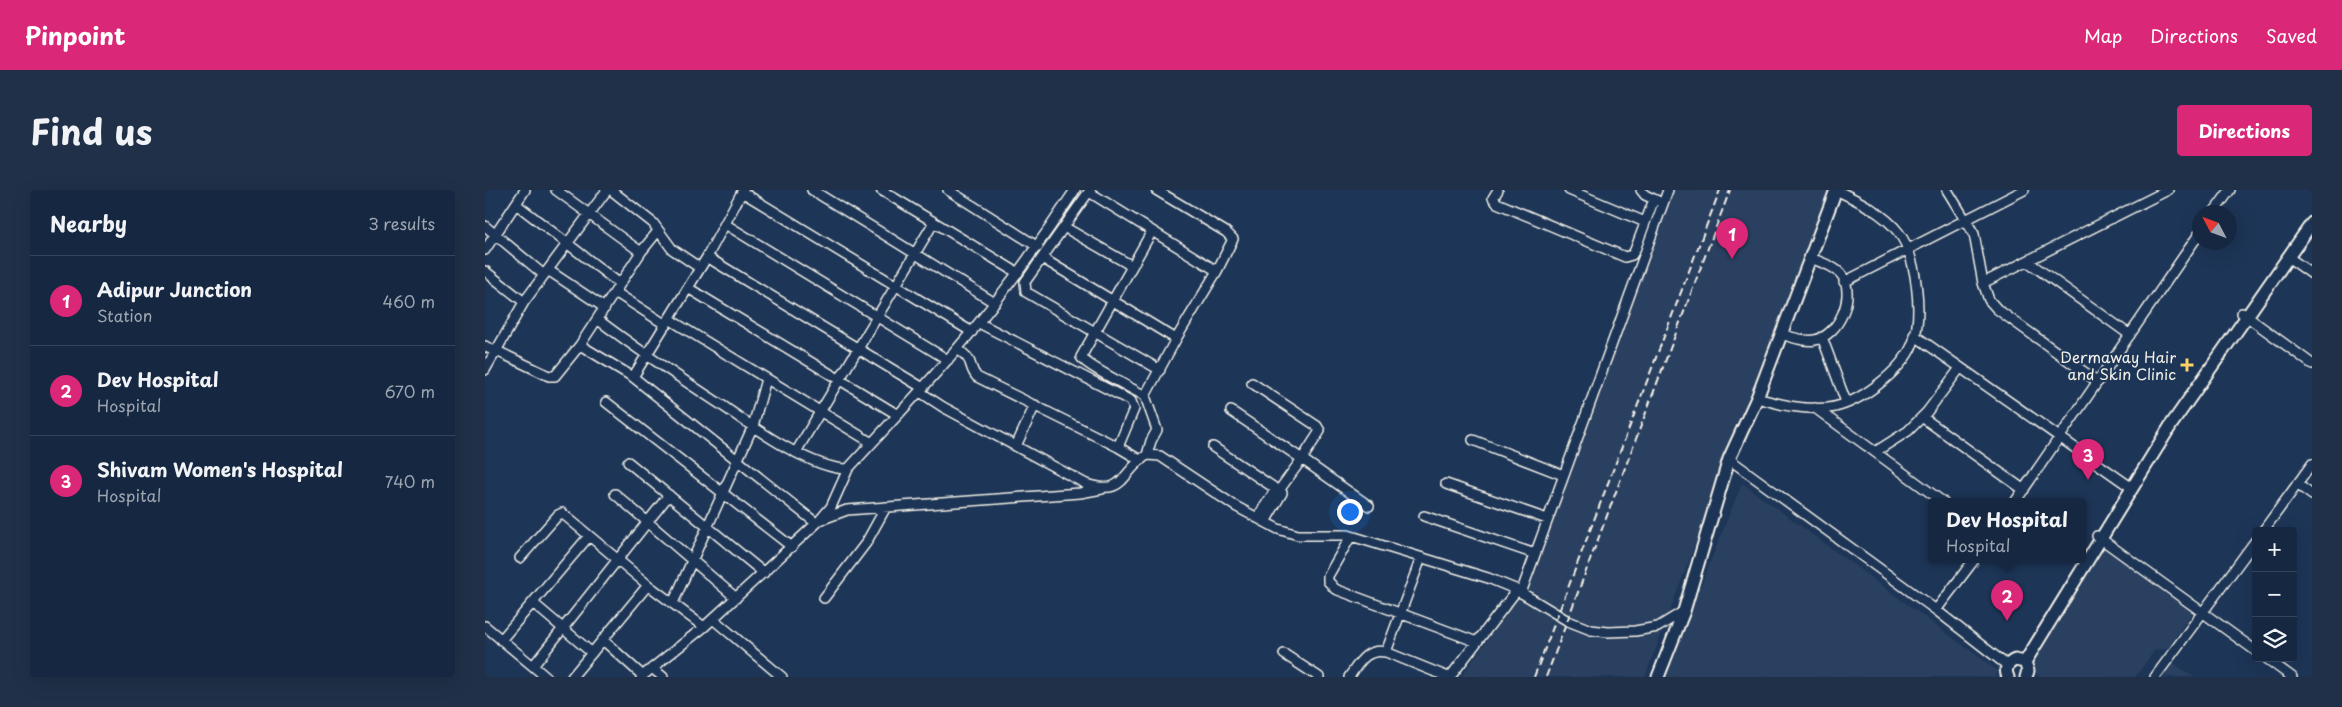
<!DOCTYPE html>
<meta charset="utf-8">
<style>
body{margin:0;font-family:"Playpen Sans",sans-serif;background:#1f3048;color:#f1f3f6}
.controls{position:absolute;right:15px;bottom:15px;display:grid;overflow:hidden;border-radius:5px;box-shadow:0 5px 20px #0002}
.controls button{width:45px;height:45px;display:grid;place-items:center;padding:0;border:0;border-bottom:1px solid #35445a;background:#162841;color:#f1f3f6;font:25px sans-serif}
.compass{position:absolute;left:1707px;top:15px;width:45px;height:45px;border-radius:50%;background:#162841;box-shadow:0 5px 20px #0002;rotate:311deg}
.you{position:absolute;left:864px;top:321px;width:18px;height:18px;margin:-12px;border:4px solid #fff;border-radius:50%;background:#1a73e8;box-shadow:0 0 0 8px #1a73e833}
.badge{display:grid;place-items:center;width:32px;height:32px;border-radius:50%;background:#db2777;color:#fff;font-size:16px;font-weight:700}
.pin{position:absolute;translate:-50% -41px;filter:drop-shadow(0 1px 2px #0008)}
.pin::after{content:'';position:absolute;top:26px;width:18px;height:15px;background:inherit;clip-path:polygon(0 0,100% 0,50% 100%)}
.popup{position:absolute;left:1443px;top:308px;width:158px;height:65px;box-sizing:border-box;display:grid;place-content:center;border-radius:5px;background:#162841;filter:drop-shadow(0 1px 4px #0005);font-size:16px;white-space:nowrap;color:#9ea6b1}
.popup b{font-size:19px;color:#f1f3f6}
.popup::after{content:'';position:absolute;left:50%;top:100%;margin-left:-10px;border:10px solid transparent;border-top-color:#162841}
.list{margin:0;padding:0;list-style:none}
h2{display:flex;justify-content:space-between;align-items:center;height:65px;margin:0;padding:0 20px;font-size:21px}
h2 small{font-size:16px;font-weight:400;color:#9ea6b1}
.list li{display:grid;grid-template-columns:32px 1fr auto;gap:15px;align-items:center;box-sizing:border-box;height:90px;padding:0 20px;border-top:1px solid #35445a}
.list b{display:block;font-size:19px;white-space:nowrap}
.list p{margin:0;font-size:16px;white-space:nowrap;color:#9ea6b1}
.list em{font-size:16px;font-style:normal;color:#9ea6b1}
.icon{flex:none;width:28px;height:28px;fill:none;stroke:currentColor;stroke-width:2;stroke-linecap:round;stroke-linejoin:round}
.map{position:relative;flex:none;width:1827px;height:487px;overflow:hidden;border-radius:5px}
header{display:flex;align-items:center;gap:30px;box-sizing:border-box;height:70px;padding:0 25px;background:#db2777;color:#fff}
header strong{font-size:24px}
nav{display:flex;gap:28px;margin-inline-start:auto;font-size:18px}
.intro{display:flex;align-items:center;justify-content:space-between;box-sizing:border-box;height:120px;padding:0 30px}
h1{margin:0;font-size:35px}
.button{padding:12px 22px;border-radius:5px;background:#db2777;color:#fff;font-size:18px;font-weight:700}
main{display:flex;gap:30px;padding:0 30px}
aside{flex:1;background:#162841;border-radius:5px;box-shadow:0 5px 20px #0002}
.map>svg:first-child{display:block}
.built{fill:#2a4060}
.lines{fill:none;stroke-linecap:round;stroke-linejoin:round}
.minor-casing{stroke:#f4f1e8;stroke-width:12}
.major-casing{stroke:#f4f1e8;stroke-width:15}
.minor{stroke:#1d3557;stroke-width:9}
.major{stroke:#1d3557;stroke-width:11}
.rail{stroke:#f4f1e8;stroke-width:2;stroke-dasharray:8 4;stroke-linecap:butt}
.poi-dot{fill:#ffd166;stroke:#1d3557;stroke-width:2}
.labels{text-anchor:middle;dominant-baseline:central;stroke-width:4;stroke-linejoin:round;paint-order:stroke}
.poi-label{font-size:15px;fill:#f4f1e8;stroke:#1d3557;text-anchor:end}
</style>
<header>
<strong>Pinpoint</strong>
<nav><a>Map</a><a>Directions</a><a>Saved</a></nav>
</header>
<div class="intro"><h1>Find us</h1><a class="button">Directions</a></div>
<main>
<aside>
<h2>Nearby<small>3 results</small></h2>
<ul class="list">
<li><span class="badge">1</span><div><b>Adipur Junction</b><p>Station</p></div><em>460 m</em></li>
<li><span class="badge">2</span><div><b>Dev Hospital</b><p>Hospital</p></div><em>670 m</em></li>
<li><span class="badge">3</span><div><b>Shivam Women's Hospital</b><p>Hospital</p></div><em>740 m</em></li>
</ul>
</aside>
<div class="map">
<svg width="1827" height="487" viewBox="0 0 1827 487">
<rect width="100%" height="100%" fill="#1d3557"/>
<filter id="ink" filterUnits="userSpaceOnUse"><feTurbulence type="fractalNoise" baseFrequency=".02" numOctaves="2"/><feDisplacementMap in="SourceGraphic" scale="10" xChannelSelector="R" yChannelSelector="G"/><feConvolveMatrix kernelMatrix="1 2 1 2 8 2 1 2 1" color-interpolation-filters="sRGB"/></filter>
<g filter="url(#ink)">
<path class="built" d="M1179,0H1344L1160,487H976L1022,423Z
M1257,293L1513,481L1510,487H1179Z
M1619,357L1708,422L1682,459L1670,460L1650,487H1556L1552,484L1547,471Z
M1687,472L1708,487H1677Z"/>
<g class="lines">
<g class="minor-casing">
<path id="minor" d="M71,0L156,62
M126,0L168,33L187,59L215,78
M327,0L510,113
M396,0L533,83
M463,0L553,57
M605,0L540,92L541,102L675,180
M1013,0L1008,8L1012,13L1140,67L1147,65L1150,60L1169,9
M1084,0L1160,32
M1156,0L1160,5L1173,11
M1462,0L1489,44L1498,93L1504,110L1512,119L1613,192
M257,2L487,142
M604,2L732,81
M31,14L135,94
M1729,22L1745,0
M240,34L463,170
M0,36L59,85
M579,37L647,76
M0,60L40,0
M222,67L438,198
M1803,67L1827,84
M557,68L691,149
M1542,71L1645,145
M63,80L120,118
M0,81L39,112
M1359,92L1539,0
M1498,93L1683,0
M203,98L413,225
M130,102L181,135
M1757,123L1827,174
M112,129C153,160 195,188 238,216C268,237 326,279 363,279C404,234 448,189 487,141C524,96 558,49 590,0
M184,129L387,253
M494,133L646,211L649,219L633,257
M1296,144C1306,147 1320,152 1330,150C1354,145 1370,107 1358,87C1352,77 1336,72 1325,68
M1429,145L1647,298
M1337,147L1361,212
M95,155L148,187L331,333
M0,156L9,161
M472,159C491,171 482,176 492,187L633,257L655,270
M10,160L64,186H70L95,155L156,62L173,41
M0,180L39,112L122,0
M148,187L222,67L258,0
M767,193L832,236L835,241L817,269L884,316
M435,202L458,217L601,294C641,306 634,284 662,265L675,266L750,316L793,339L813,345H863L1003,388L1030,399L1083,431L1106,440L1123,442L1150,441L1173,437L1199,421
M660,206C647,198 601,176 596,167L667,41
M1272,208C1297,215 1317,220 1343,218C1373,215 1417,181 1428,153C1438,125 1432,67 1414,43C1399,23 1372,10 1351,0
M121,212L307,357
M1330,218L1458,312
M746,221L817,269L795,299
M1437,227L1539,300
M988,250L1078,285
M531,256L550,215
M728,257L791,299
M311,262L449,32
M1390,262L1423,241L1442,222L1475,178
M662,265L666,251L672,240L660,206L691,149L732,81L748,49L741,42L671,0
M1244,269L1451,420L1523,476
M143,272L279,383
M961,294L1062,329
M1812,294L1827,305
M130,304L251,408
M1530,312L1714,44
M939,326L1050,364
M772,328L791,299H795L797,303L780,332
M335,330L362,320L595,303L617,299
M1778,341L1827,274
M866,346L843,386V391L850,399L992,452
M1612,346L1771,461
M35,368L73,325L77,323L163,395L219,437
M1036,403L1183,0
M339,408L381,353L401,317
M48,413L107,463
M188,413L268,236L281,189
M1451,420L1489,370
M228,429L297,487
M0,436L61,487
M16,450L104,346
M118,450L158,486
M901,462L963,487
M799,464L834,487
M1781,468L1807,487
M48,476L184,305
M167,478L178,487
M87,487L163,395
M156,487L219,437L335,330L346,317L363,279
M864,487C874,473 881,458 901,462L936,368
M965,487L1032,400
M1670,487L1771,350"/>
</g>
<g class="major-casing">
<path id="major" d="M1540,472L1686,235L1827,33
M1173,487L1199,421L1244,269L1272,208L1351,0
M1523,487C1519,479 1523,473 1530,470L1540,472L1543,481L1541,487"/>
</g>
<use href="#minor" class="minor"/>
<use href="#major" class="major"/>
<path class="rail" d="M1049,487L1235,0
M1061,487L1245,0"/>
</g>
</g>
<path class="poi-dot" d="M1699.5 167.5h5v5h5v5h-5v5h-5v-5h-5v-5h5z"/>
<g class="labels">
<g class="poi-label">
<text x="1691" y="166">Dermaway Hair<tspan x="1691" dy="17">and Skin Clinic</tspan></text>
</g>
</g>
</svg>
<div class="controls">
<button>+</button>
<button>−</button>
<button><svg class="icon" aria-label="layers" viewBox="0 0 24 24"><path d="M12 4l9 5-9 5-9-5zM3 14l9 5 9-5"/></svg></button>
</div>
<svg class="compass" viewBox="-18 -18 36 36"><path d="M0-13l5 13h-10z" fill="#e53935"/><path d="M0 13l5-13h-10z" fill="#9ea6b1"/></svg>
<div class="you"></div>
<div class="pin badge" style="left:1247px;top:69px">1</div>
<div class="pin badge" style="left:1522px;top:431px">2</div>
<div class="popup"><b>Dev Hospital</b>Hospital</div>
<div class="pin badge" style="left:1603px;top:290px">3</div>
</div>
</main>
